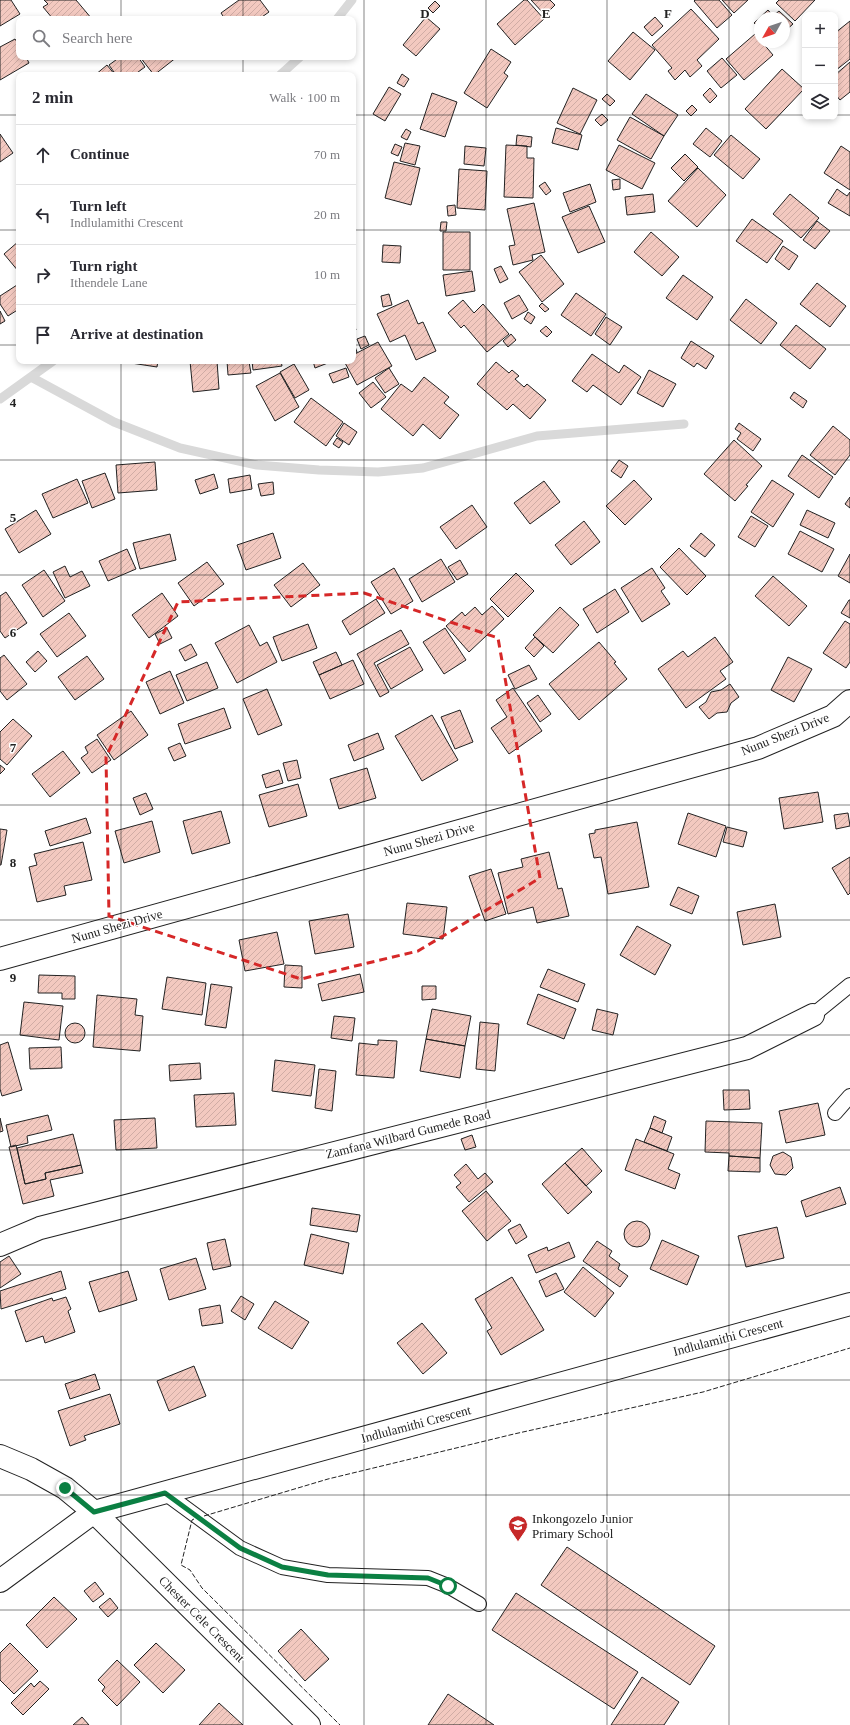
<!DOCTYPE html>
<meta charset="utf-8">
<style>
body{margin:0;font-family:Georgia,serif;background:#f7f7f7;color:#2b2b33}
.controls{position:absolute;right:12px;top:12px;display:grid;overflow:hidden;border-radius:8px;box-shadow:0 2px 6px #0003}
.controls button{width:36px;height:36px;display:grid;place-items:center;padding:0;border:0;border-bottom:1px solid #e1e1e2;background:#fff;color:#2b2b33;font:20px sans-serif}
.compass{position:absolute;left:754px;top:12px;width:36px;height:36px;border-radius:50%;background:#fff;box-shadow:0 2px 6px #0003;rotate:230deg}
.stop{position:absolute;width:12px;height:12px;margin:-9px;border:3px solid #0b8043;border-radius:50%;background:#fff}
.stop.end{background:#0b8043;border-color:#fff;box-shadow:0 1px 4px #0008}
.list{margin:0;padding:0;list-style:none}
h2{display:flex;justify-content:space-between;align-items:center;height:52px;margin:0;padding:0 16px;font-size:17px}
h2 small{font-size:13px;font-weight:400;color:#7c7c81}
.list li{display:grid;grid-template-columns:26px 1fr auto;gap:12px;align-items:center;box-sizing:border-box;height:60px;padding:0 16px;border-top:1px solid #e1e1e2}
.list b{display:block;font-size:15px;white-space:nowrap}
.list p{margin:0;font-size:13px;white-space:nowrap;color:#7c7c81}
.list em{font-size:13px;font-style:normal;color:#7c7c81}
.icon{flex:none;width:22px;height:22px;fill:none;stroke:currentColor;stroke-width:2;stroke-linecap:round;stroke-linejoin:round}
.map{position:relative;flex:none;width:850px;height:1725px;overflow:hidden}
.search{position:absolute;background:#fff;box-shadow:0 2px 6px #0003;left:16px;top:16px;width:340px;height:44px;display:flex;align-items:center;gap:10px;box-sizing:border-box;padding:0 14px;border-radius:8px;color:#7c7c81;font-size:15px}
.panel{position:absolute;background:#fff;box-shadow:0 2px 6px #0003;left:16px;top:72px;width:340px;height:292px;border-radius:8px}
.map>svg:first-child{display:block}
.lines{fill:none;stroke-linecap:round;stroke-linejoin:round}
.stream{stroke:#d9d9d9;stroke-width:9}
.building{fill:url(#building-hatch);stroke:#222}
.lane-casing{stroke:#222;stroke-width:16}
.street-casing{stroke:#222;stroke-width:24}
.lane{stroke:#fff;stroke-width:14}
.street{stroke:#fff;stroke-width:22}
.fence{stroke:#222;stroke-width:1;stroke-dasharray:5 2;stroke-linecap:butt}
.route{stroke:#0b8043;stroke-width:5}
.marked{fill:none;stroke:#d62828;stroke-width:3;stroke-dasharray:8 5;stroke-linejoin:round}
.grid{fill:none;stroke:#222;stroke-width:1;stroke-opacity:0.55}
.labels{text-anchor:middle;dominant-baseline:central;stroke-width:3;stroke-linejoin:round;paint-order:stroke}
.street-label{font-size:13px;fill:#222;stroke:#fff}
.poi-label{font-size:13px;fill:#222;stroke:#fff;text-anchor:start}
.grid-label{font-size:13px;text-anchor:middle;font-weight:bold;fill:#222;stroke:#fff;stroke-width:3;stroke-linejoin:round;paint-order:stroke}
</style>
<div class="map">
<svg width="850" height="1725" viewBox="0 0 850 1725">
<defs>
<pattern id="building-hatch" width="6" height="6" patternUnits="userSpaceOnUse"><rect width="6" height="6" fill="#f3c9c0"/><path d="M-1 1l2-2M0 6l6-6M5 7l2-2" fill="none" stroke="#d0aca5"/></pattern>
</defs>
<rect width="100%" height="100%" fill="#fff"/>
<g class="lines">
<path class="stream" d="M337,19L352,0
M280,75L300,57
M31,377L114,422L180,448L257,465L319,470L378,472L423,468L537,436L684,424
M0,399L53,361"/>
</g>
<path class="building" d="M0,0H11L20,14L0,26Z
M44,0H76L92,19H53L43,7L48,4Z
M239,0H260L269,12L259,19H225L221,13Z
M524,0H527L544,19L515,45L497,24Z
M531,0H550L555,5L545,15Z
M695,0H719L732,15L717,28L694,1Z
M722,0H748L734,13Z
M779,0H815L795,21L776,3Z
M435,1L440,6L433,13L428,8Z
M691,9L719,39L697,60L702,66L690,77L685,70L675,80L668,71L672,68L652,45Z
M768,10L773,16L779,11L793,24L784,32V18H760V28L754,23Z
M426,17L440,29L416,56L403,45Z
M655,17L663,26L652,36L644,27Z
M850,21V59L835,71V33Z
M633,32L655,50L630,80L608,61Z
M755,34L760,42H762L773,55L744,80L726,59Z
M15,39L19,45V57H26L29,63L0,80V47Z
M491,49L511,62L504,73L508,76L487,108L464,93Z
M120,57H138L145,67L134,75H116L109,65Z
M140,57H177L154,75Z
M722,58L737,75L721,88L707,71Z
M850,62V92L840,100L835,94V75Z
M107,65L115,75H95Z
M782,69L804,89L766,129L745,109Z
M402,74L409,79L404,87L397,83Z
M389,87L401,94L385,121L373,114Z
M573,88L597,100L580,134L557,123Z
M710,88L717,96L710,103L703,95Z
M432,93L457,102L445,137L420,129Z
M607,94L615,101L610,106L602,99Z
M646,94L678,115L664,136L632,114Z
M692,105L697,110L691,116L686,111Z
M602,114L608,120L601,126L595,120Z
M630,117L664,136L651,159L617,140Z
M556,128L582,135L578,150L552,143Z
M706,128L722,141L710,157L693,144Z
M406,129L411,132L407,140L401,137Z
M0,134L13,153L0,162Z
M517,135L532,137L531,147L516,145Z
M731,135L760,159L743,179L714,155Z
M405,143L420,146L415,165L400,161Z
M395,144L402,147L398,156L391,153Z
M506,145L527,146V158H534L533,198L504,197Z
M619,145L655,163L642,189L606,170Z
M465,146L486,148L484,166L464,164Z
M841,146L850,152V190L824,173Z
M685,154L698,167L684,181L671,168Z
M394,162L420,168L411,205L385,198Z
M698,168L726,195L697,227L668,201Z
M459,169L487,171L485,210L457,208Z
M620,179V189L613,190L612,180Z
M545,182L551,191L546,195L539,186Z
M590,184L596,202L570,212L563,193Z
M837,189L847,196L850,192V216L828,203Z
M653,194L655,212L627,215L625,197Z
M790,194L819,218L801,238L773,214Z
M534,203L545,252L532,255L533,260L513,265L509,246L515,245L507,209Z
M455,205L456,215L448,216L447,206Z
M589,206L605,242L578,253L562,217Z
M752,219L783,241L767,263L736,241Z
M817,221L830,231L815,249L803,240Z
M441,222H447L446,231H440Z
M443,232H470V270H443Z
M651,232L679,257L662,276L634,252Z
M19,241V272L4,254Z
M383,245L401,246L400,263L382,262Z
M783,246L798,256L789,270L775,259Z
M541,255L564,284L542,302L519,272Z
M501,266L508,279L500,283L494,269Z
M472,271L475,291L446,296L443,275Z
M683,275L713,297L697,320L666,298Z
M817,283L846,306L830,327L800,304Z
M17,285L19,289V309L8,316L0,304V296Z
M576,293L606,314L591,336L561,315Z
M389,294L392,305L383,307L381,296Z
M519,295L528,310L512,319L504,303Z
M746,299L777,323L761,344L730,320Z
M408,300L418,324L423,322L436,351L416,360L405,335L390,342L377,314Z
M463,300L474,313L483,304L509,334L487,352L464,325L461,328L448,313Z
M542,303L549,309L545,312L539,306Z
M0,311L5,321L0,324Z
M528,312L535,317L531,324L524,319Z
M606,317L622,327L610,345L595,334Z
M353,320L356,330L353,331Z
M796,325L826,349L810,369L780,345Z
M546,326L552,332L547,337L540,331Z
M511,334L516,340L508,347L503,341Z
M365,336L369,345L361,349L357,339Z
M353,341L357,352L353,354Z
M691,341L714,356L706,369L697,363L694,367L681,358Z
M378,342L392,366L357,385L344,361H353V355Z
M592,354L619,373L624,365L641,377L621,405L593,385L587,392L572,381Z
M131,361H158L157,367L131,363Z
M190,361H217L219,389L193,392Z
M227,361L249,362L251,373L228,375Z
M252,361H281L282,366L253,370Z
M313,361H333L315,368Z
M496,362L509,373L512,370L519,376L515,379L524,387L527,384L546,400L530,419L513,404L507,410L477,384Z
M294,364L309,390L295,398L280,372Z
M346,368L349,377L333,383L329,374Z
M389,368L399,384L385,393L375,378Z
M649,370L676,384L663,407L637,393Z
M280,373L299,407L275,421L256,386Z
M424,377L449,397L444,403L459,415L440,439L423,424L413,436L381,409L401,384L412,392Z
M373,382L386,397L371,408L359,393Z
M794,392L807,401L803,408L790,398Z
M311,398L343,422L326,446L294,422Z
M344,423L357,432L349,445L336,436Z
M739,423L761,439L753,451L737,439L741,433L735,429Z
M833,426L850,440V455L835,475L810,455Z
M337,438L343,442L339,448L333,444Z
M734,440L762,466L746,485L748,486L735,501L704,474Z
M802,455L833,477L819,498L788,476Z
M619,460L628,466L621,478L611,471Z
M155,462L157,490L118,493L116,465Z
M105,473L115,499L92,508L82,481Z
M214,474L218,488L200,494L195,480Z
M250,475L252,489L230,493L228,479Z
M77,479L88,503L53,518L42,494Z
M634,480L652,499L625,525L606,506Z
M772,480L794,494L773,527L751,512Z
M544,481L560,502L530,524L514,503Z
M273,482L274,494L261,496L258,484Z
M850,497V508L845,504Z
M472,505L487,527L456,549L440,527Z
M36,510L51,534L19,553L5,529Z
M807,510L835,523L828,538L800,525Z
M751,516L768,526L755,547L738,537Z
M584,521L600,542L571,565L555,545Z
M800,531L834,549L822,572L788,554Z
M273,533L281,558L246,570L237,545Z
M701,533L715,545L705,557L690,546Z
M170,534L176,560L140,569L133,543Z
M679,548L706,576L687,595L660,567Z
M127,549L136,569L108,581L99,561Z
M850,554V583L838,576Z
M441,559L455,582L422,602L409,579Z
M460,560L468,574L457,580L448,567Z
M207,562L224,584L194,606L178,583Z
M303,563L320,585L291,607L274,585Z
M65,566L70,577L82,571L90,586L65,598L53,572Z
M394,568L413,601L391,614L371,582Z
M652,568L665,588L661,591L670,604L642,622L621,588Z
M44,570L65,601L43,617L22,585Z
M516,573L534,591L508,617L490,599Z
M773,576L807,606L789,626L755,596Z
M615,589L629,612L597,633L583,609Z
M6,592L27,623L5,638L0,631V596Z
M162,593L178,616L149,638L132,615Z
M376,599L385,613L350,635L342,621Z
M849,600H850V618L841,613Z
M492,606L504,619L469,652L446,626L462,612L465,616L475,607L482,615Z
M560,607L579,625L553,653L533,635Z
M69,613L86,636L57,657L40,634Z
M845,621L850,624V662L846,668L823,653Z
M308,624L317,648L282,661L273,637Z
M249,625L260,646L267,642L277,662L237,683L215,643Z
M167,628L172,638L160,644L155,634Z
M445,628L466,660L444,674L423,642Z
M401,630L409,644L374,663L389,692L380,697L357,654Z
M535,637L544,646L534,657L525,648Z
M715,637L733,662L720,671L726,679L686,708L658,669L683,651L688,657Z
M599,642L616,662L614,663L627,679L579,720L549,684Z
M191,644L197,655L185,661L179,650Z
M410,647L423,670L391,689L377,665Z
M38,651L47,661L35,672L26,662Z
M336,652L342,665L319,675L313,662Z
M4,655L27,684L7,700L0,691V658Z
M87,656L104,679L75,700L58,677Z
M788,657L812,669L794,702L771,690Z
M353,660L364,684L330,699L319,675Z
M207,662L218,688L187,701L176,675Z
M529,665L537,679L515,689L508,675Z
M170,671L184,703L160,714L146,682Z
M730,684L739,697L731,703L727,712L717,713L709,719L699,707L706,702L711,692L721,690Z
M513,688L542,731L509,754L491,728L507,717L496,700Z
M267,689L282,725L258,735L243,699Z
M538,695L551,714L540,722L527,703Z
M224,708L231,728L185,744L178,724Z
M460,710L473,742L455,749L441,717Z
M131,711L148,735L114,760L97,735Z
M432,715L458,760L422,781L395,736Z
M13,719L32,736L7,765L0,759V732Z
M378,733L384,749L354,761L348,745Z
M97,739L111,760L92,773L81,758L88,753L85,747Z
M180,743L186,756L174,761L168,748Z
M63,751L80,773L50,797L32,774Z
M297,760L301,778L288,781L283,763Z
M0,765L5,769L0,774Z
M367,768L376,798L339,809L330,779Z
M279,770L283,783L266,788L262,775Z
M298,784L307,816L269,827L259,795Z
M818,792L823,822L784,829L779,798Z
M146,793L153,809L140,815L133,798Z
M221,811L230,843L192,854L183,821Z
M688,813L726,826L716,857L678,844Z
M848,813L850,826L836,829L834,815Z
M86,818L91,833L50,846L45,831Z
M152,821L160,852L124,863L115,831Z
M637,822L649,887L608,894L601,857L594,858L589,834L595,833V830Z
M727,827L747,832L743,847L723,842Z
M0,829L7,830L1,865H0Z
M83,842L92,880L64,886L66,895L37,902L29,867L37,865L34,854Z
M549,852L558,889L562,888L569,916L537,923L533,907L508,914L498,873L523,867L521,859Z
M850,857V893L848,895L832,868Z
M491,869L506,914L485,921L469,876Z
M678,887L699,896L692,914L670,905Z
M407,903L447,907L443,939L403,934Z
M775,904L781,937L743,945L737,912Z
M348,914L354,947L315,954L309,921Z
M637,926L671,945L655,975L620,955Z
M277,932L284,964L245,971L239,940Z
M285,965L302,966V988L284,987Z
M548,969L585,984L578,1002L540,987Z
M360,974L364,992L322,1001L318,984Z
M39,975L75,976V999H62V993H38Z
M167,977L206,983L202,1015L162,1009Z
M211,984L232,987L226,1028L205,1025Z
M422,986H436V999L422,1000Z
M538,994L576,1009L564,1039L527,1024Z
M97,995L137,999L135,1015L143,1016L140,1051L93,1047Z
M24,1002L63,1006L59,1040L20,1035Z
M432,1009L471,1016L465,1046L426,1039Z
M597,1009L618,1014L613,1035L592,1030Z
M334,1016L355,1018L352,1041L331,1038Z
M480,1022L499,1024L495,1071L476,1069Z
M65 1033a10 10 0 1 1 20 0a10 10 0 1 1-20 0Z
M426,1039L465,1046L460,1078L420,1071Z
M378,1040L397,1041L394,1078L356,1075L359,1043L378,1045Z
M8,1042L22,1090L2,1096L0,1089V1045Z
M61,1047L62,1068L30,1069L29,1048Z
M275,1060L315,1065L311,1096L272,1091Z
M200,1063L201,1079L170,1081L169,1065Z
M319,1069L336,1071L332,1111L315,1108Z
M723,1090H749L750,1109L724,1110Z
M234,1093L236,1125L196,1127L194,1095Z
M818,1103L825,1135L786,1143L779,1111Z
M48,1115L52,1130L27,1136L28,1143L11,1147L6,1125Z
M654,1116L666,1121L662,1133L650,1128Z
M0,1118L3,1131L0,1132Z
M155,1118L157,1148L116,1150L114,1120Z
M706,1121L762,1123L760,1158L729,1156V1153L705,1152Z
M650,1128L672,1137L667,1151L644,1142Z
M73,1134L81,1165L45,1173L46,1179L25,1184L17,1148Z
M472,1135L476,1147L465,1150L461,1139Z
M636,1139L674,1154L668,1169L680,1174L675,1189L625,1170Z
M16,1145L25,1184L46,1179L45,1173L81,1165L83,1173L50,1180L54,1196L23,1204L9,1147Z
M582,1148L602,1171L586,1186L565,1163Z
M783,1152L791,1157L793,1168L786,1175L775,1174L770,1165L773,1156Z
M729,1156L760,1158V1172L728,1171Z
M565,1163L592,1192L568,1214L542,1184Z
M466,1164L478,1179L485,1173L493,1182L469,1202L456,1187L461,1183L454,1175Z
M840,1187L846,1204L806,1217L801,1201Z
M486,1191L511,1221L487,1241L462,1211Z
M312,1208L360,1215L357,1232L310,1225Z
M624 1234a13 13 0 1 1 26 0a13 13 0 1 1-26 0Z
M520,1224L527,1237L516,1244L508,1230Z
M777,1227L784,1258L746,1267L738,1236Z
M311,1234L349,1243L343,1274L304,1265Z
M225,1239L231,1266L213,1270L207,1243Z
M662,1240L699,1256L687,1285L650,1269Z
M597,1241L612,1251L609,1256L620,1264L618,1269L628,1276L620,1287L583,1261Z
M569,1242L575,1257L536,1273L528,1255L547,1247L548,1251Z
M9,1256L21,1274L0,1288V1262Z
M196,1258L206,1289L169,1300L160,1269Z
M583,1267L614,1293L595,1317L564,1292Z
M61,1271L66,1289L1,1309L0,1291Z
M128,1271L137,1300L99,1312L89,1282Z
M556,1273L564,1289L546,1297L539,1281Z
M512,1277L544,1330L501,1355L487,1331L492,1328L475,1299Z
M241,1296L254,1304L245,1320L231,1311Z
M66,1297L71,1309L68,1311L75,1332L45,1343L43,1336L26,1342L15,1311L52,1298L53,1301Z
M275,1301L309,1322L292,1349L258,1328Z
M220,1305L223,1323L202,1326L199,1309Z
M422,1323L447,1353L423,1374L397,1343Z
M194,1366L206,1396L169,1411L157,1381Z
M95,1374L100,1389L70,1399L65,1384Z
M110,1394L120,1424L84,1436L86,1440L70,1446L58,1411Z
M567,1547L715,1646L690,1685L541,1585Z
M95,1582L104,1594L93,1602L84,1591Z
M516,1593L638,1672L614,1709L492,1630Z
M54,1597L77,1619L47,1648L26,1625Z
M110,1598L118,1608L108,1617L99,1607Z
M301,1629L329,1659L305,1681L278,1651Z
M10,1643L38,1671L14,1694L0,1680V1653Z
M156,1643L185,1670L163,1693L134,1665Z
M117,1660L140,1682L117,1706L102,1691L105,1687L98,1680Z
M642,1677L679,1702L664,1725H611Z
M40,1681L49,1689L23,1715L11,1703L31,1683L34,1687Z
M448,1694L494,1725H428Z
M219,1703L243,1725H199Z
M82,1717L89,1725H73Z"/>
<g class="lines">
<g class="lane-casing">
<path id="lane" d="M813,1015L850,985
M835,1113L850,1096
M165,1493L240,1548L282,1567L328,1575L428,1578L448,1586L479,1604"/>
</g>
<g class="street-casing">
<path id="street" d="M0,959L758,748L833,716L850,701
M0,1245L40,1228L747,1048L813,1015
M0,1456L31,1469L65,1488L94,1512L309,1725
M0,1581L94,1512L850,1304"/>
</g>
<use href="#lane" class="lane"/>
<use href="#street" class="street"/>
<path class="fence" d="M204,1516L328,1479L514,1434L703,1392L850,1348
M194,1519L192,1520L181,1565L190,1570L202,1588L340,1725"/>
</g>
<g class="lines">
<path class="route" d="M65,1488L94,1512L165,1493L240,1548L282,1567L328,1575L428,1578L448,1586"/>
</g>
<path class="marked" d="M364,593L498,638L540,878L418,951L301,979L109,916L106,757L178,602Z"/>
<path class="grid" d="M121,0V19M243,0V19M364,0V1725M486,0V1725M607,0V1725M729,0V1725M121,57V75M243,57V75M0,115H19M353,115H805M835,115H850M0,230H19M353,230H850M0,345H19M353,345H850M121,361V1725M243,361V1725M0,460H850M0,575H850M0,690H850M0,805H850M0,920H850M0,1035H850M0,1150H850M0,1265H850M0,1380H850M0,1495H850M0,1610H850"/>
<defs>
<g id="school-pin" transform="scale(1)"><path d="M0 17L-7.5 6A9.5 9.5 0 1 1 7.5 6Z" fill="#c62828" stroke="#fff"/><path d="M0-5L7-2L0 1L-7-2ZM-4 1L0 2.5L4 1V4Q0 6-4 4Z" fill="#fff"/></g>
</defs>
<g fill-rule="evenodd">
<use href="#school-pin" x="518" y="1525"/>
</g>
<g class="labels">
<g class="street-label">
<text transform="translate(785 734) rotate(-22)">Nunu Shezi Drive</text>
<text transform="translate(429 839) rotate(-16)">Nunu Shezi Drive</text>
<text transform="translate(117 926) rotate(-16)">Nunu Shezi Drive</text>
<text transform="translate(408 1134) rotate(-14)">Zamfana Wilbard Gumede Road</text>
<text transform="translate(728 1337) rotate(-15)">Indlulamithi Crescent</text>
<text transform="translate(416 1424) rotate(-15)">Indlulamithi Crescent</text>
<text transform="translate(202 1619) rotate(45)">Chester Cele Crescent</text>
</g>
<g class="poi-label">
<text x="532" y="1518">Inkongozelo Junior<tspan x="532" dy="15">Primary School</tspan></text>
</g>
</g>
<g class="grid-label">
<text x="425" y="18">D</text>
<text x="546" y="18">E</text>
<text x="668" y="18">F</text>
<text x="13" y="407">4</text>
<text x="13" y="522">5</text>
<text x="13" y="637">6</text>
<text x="13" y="752">7</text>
<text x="13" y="867">8</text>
<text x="13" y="982">9</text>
</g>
</svg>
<div class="controls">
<button>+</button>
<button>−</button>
<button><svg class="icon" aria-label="layers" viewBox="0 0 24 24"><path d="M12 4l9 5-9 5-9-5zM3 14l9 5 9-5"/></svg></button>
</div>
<svg class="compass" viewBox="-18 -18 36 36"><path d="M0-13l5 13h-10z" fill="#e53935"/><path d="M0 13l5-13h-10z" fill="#7c7c81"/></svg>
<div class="stop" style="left:448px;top:1586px"></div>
<div class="stop end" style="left:65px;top:1488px"></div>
<div class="search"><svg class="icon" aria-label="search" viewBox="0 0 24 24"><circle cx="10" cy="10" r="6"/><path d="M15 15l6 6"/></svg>Search here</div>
<section class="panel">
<h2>2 min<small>Walk · 100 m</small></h2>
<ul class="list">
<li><svg class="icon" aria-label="ahead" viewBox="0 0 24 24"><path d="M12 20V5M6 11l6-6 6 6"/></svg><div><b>Continue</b></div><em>70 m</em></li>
<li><svg class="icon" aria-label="left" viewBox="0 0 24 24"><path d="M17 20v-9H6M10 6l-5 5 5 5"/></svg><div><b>Turn left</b><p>Indlulamithi Crescent</p></div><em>20 m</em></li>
<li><svg class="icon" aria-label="right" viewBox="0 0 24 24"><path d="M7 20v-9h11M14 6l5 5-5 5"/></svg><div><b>Turn right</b><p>Ithendele Lane</p></div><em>10 m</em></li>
<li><svg class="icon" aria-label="arrive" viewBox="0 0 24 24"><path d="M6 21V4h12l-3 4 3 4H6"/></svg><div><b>Arrive at destination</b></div></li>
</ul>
</section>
</div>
